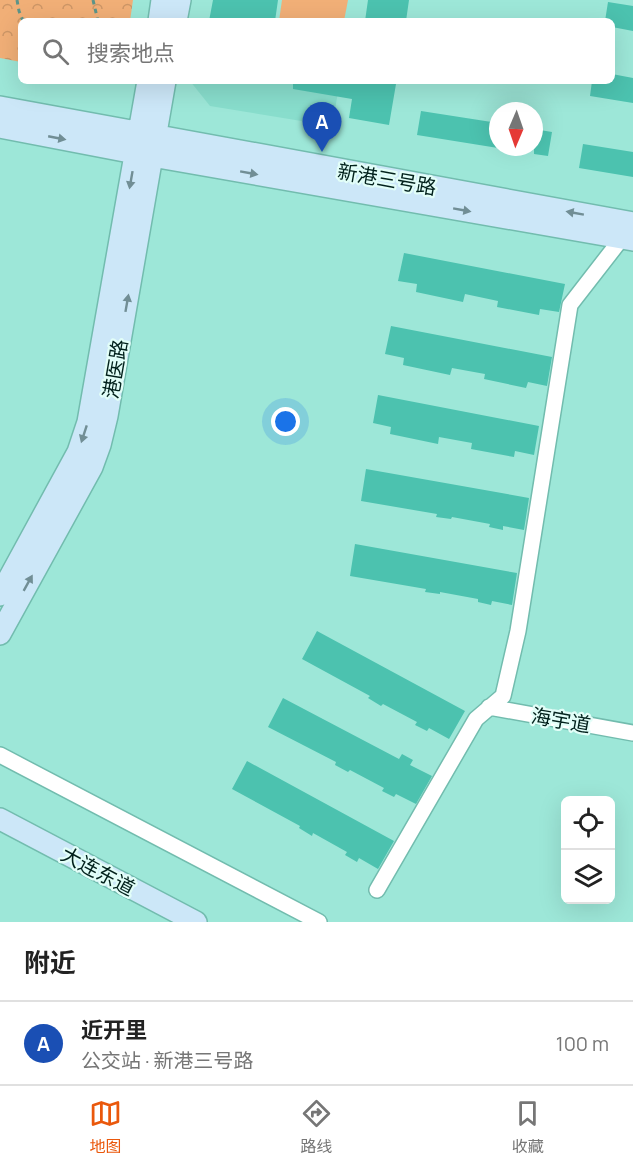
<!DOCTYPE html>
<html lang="zh">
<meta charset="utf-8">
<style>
body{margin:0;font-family:Manrope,"Noto Sans SC",sans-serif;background:#f6f6f6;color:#222}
.controls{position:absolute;right:18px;bottom:18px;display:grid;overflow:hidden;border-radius:9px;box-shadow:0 6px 24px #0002}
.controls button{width:54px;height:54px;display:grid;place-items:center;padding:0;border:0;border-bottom:2px solid #e0e0e0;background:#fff;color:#222;font:30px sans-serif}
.compass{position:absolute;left:489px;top:102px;width:54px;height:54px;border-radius:50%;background:#fff;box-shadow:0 6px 24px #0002;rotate:182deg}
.you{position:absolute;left:286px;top:422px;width:21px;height:21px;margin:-15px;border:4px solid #fff;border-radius:50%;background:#1a73e8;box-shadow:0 0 0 9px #1a73e833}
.badge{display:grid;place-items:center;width:39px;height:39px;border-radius:50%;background:#ea580c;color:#fff;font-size:20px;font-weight:700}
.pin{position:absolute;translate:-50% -50px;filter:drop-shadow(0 2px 3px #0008)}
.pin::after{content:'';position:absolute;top:32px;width:21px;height:18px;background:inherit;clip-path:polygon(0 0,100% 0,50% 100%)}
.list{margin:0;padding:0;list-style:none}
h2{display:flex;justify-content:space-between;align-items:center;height:78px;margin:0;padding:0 24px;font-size:26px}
h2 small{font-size:20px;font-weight:400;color:#767676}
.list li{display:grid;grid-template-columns:39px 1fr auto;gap:18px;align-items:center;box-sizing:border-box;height:84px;padding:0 24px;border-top:2px solid #e0e0e0}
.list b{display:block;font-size:22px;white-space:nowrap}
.list p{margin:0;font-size:20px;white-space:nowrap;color:#767676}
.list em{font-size:20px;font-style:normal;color:#767676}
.icon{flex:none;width:33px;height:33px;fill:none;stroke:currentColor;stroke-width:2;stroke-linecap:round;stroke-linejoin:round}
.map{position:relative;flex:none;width:633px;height:922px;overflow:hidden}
.search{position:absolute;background:#fff;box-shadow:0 6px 24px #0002;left:18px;right:18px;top:18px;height:66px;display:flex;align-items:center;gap:15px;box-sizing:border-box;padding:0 21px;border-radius:9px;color:#767676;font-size:22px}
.sheet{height:162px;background:#fff}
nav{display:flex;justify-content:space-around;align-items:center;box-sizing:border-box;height:84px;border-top:2px solid #e0e0e0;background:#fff;font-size:16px;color:#767676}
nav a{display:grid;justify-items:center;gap:3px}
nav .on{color:#ea580c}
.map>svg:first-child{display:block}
.built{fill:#8dc}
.park{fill:url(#park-crowns)}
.pitch{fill:#f1af77}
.building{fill:#4cc2af}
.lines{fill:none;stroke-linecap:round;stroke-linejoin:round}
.street-casing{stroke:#72bcae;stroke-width:18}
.secondary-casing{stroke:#72bcae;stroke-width:24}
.path{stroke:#5c9489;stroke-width:3;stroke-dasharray:4.5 4.5;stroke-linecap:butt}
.street{stroke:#fff;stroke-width:15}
.secondary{stroke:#cce7f8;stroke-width:21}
.oneway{fill:#718e95}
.labels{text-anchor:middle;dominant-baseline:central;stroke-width:4.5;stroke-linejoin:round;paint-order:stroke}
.street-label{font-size:20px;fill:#02211c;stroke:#e2fef8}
</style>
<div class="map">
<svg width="633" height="922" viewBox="0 0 633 922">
<defs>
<pattern id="park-crowns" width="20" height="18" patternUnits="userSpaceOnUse" patternTransform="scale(1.5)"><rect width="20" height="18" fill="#f1af77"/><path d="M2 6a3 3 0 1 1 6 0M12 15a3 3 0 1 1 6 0" fill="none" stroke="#cd9666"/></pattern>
</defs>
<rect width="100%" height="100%" fill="#9de7d8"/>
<path class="built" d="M190,81H340L332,126L210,106Z"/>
<path class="park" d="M0,0H133L130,21H21V62L0,58Z"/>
<path class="pitch" d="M282,0H348L344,21H279Z"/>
<path class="building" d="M213,0H278L275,21H209Z
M368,0H409L406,21H365Z
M608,2L633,6V31L612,27V21H605Z
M612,74L633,78V103L590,96L592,81H612Z
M293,81H374L396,84L389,125L349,118L352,99L293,89Z
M421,111L498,123V148L417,135Z
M534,129L552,132L548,156L534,154Z
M583,144L633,152V177L579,168Z
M404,253L565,284L559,312L540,309L539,315L497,307L498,301L465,294L463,302L416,292L417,284L398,281Z
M391,326L552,357L547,386L528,382L526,388L484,379L485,374L452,368L450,375L403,365L404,358L385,354Z
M378,395L539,426L534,455L515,451L514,457L471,449L472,443L439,437L438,444L390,434L391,427L373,423Z
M366,469L529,498L524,530L503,526V530L489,527L490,524L452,517L451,519L436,517L437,514L361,501Z
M355,544L517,573L512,605L492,601L491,605L478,602V599L440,592V594L425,592L426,589L350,576Z
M317,631L465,711L449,739L429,728L427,731L415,725L417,722L383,704L381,706L368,698L370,696L302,659Z
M283,698L399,759L402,754L413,760L410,765L432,776L416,804L396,794L394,797L382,791L384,788L350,770L348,772L335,765L336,762L268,727Z
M247,761L394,841L378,869L359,858L357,862L345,855L347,852L313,833L312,836L299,828L300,826L232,789Z"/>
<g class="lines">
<g class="street-casing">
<path id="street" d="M489,707L633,733
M0,755L319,922
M377,890L476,719L503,696L518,631L570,305L622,238"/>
</g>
<g class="secondary-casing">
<path id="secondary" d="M159,21L162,0
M176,21L180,0
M0,107L633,223
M0,127L135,153L633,240
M0,595L78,452L88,422L148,81
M0,634L92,467L100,445L107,416L165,81
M0,819L196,922"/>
</g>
<path class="path" d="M17,0L19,11L23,21
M93,0L98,21"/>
<use href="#street" class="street"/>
<use href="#secondary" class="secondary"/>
</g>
<defs><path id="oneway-solid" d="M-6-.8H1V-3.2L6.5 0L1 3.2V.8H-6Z" transform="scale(1.5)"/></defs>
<g class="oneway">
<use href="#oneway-solid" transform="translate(57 138) rotate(11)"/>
<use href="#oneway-solid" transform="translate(249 173) rotate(10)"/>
<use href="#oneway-solid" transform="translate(131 180) rotate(100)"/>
<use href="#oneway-solid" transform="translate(462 210) rotate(10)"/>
<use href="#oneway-solid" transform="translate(575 213) rotate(-170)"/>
<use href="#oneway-solid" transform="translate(127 303) rotate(-80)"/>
<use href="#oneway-solid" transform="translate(84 434) rotate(108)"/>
<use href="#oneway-solid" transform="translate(28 583) rotate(-61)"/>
</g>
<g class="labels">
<g class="street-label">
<text transform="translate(387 179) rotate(10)">新港三号路</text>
<text transform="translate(115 369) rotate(-80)">港医路</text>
<text transform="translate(561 720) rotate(10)">海宇道</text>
<text transform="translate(98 871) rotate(28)">大连东道</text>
</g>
</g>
</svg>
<div class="controls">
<button><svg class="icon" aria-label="locate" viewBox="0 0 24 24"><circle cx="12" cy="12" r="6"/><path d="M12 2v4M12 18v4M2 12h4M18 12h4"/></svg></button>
<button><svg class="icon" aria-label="layers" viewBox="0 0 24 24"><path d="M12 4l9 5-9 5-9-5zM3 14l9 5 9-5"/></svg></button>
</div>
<svg class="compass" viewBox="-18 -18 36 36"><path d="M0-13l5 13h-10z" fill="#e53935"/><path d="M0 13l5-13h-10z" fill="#767676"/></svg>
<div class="you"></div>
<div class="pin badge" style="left:322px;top:152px;background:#1a4fb4">A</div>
<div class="search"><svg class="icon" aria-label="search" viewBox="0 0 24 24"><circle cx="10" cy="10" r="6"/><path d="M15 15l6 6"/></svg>搜索地点</div>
</div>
<section class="sheet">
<h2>附近<small></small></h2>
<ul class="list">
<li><span class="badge" style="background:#1a4fb4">A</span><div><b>近开里</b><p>公交站 · 新港三号路</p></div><em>100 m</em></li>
</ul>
</section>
<nav>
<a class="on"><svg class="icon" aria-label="map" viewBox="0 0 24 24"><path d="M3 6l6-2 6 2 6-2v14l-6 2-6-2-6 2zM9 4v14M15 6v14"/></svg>地图</a>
<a><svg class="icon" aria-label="directions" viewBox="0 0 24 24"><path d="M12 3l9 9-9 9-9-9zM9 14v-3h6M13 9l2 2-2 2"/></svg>路线</a>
<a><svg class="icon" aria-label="saved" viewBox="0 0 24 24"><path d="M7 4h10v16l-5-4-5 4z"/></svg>收藏</a>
</nav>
